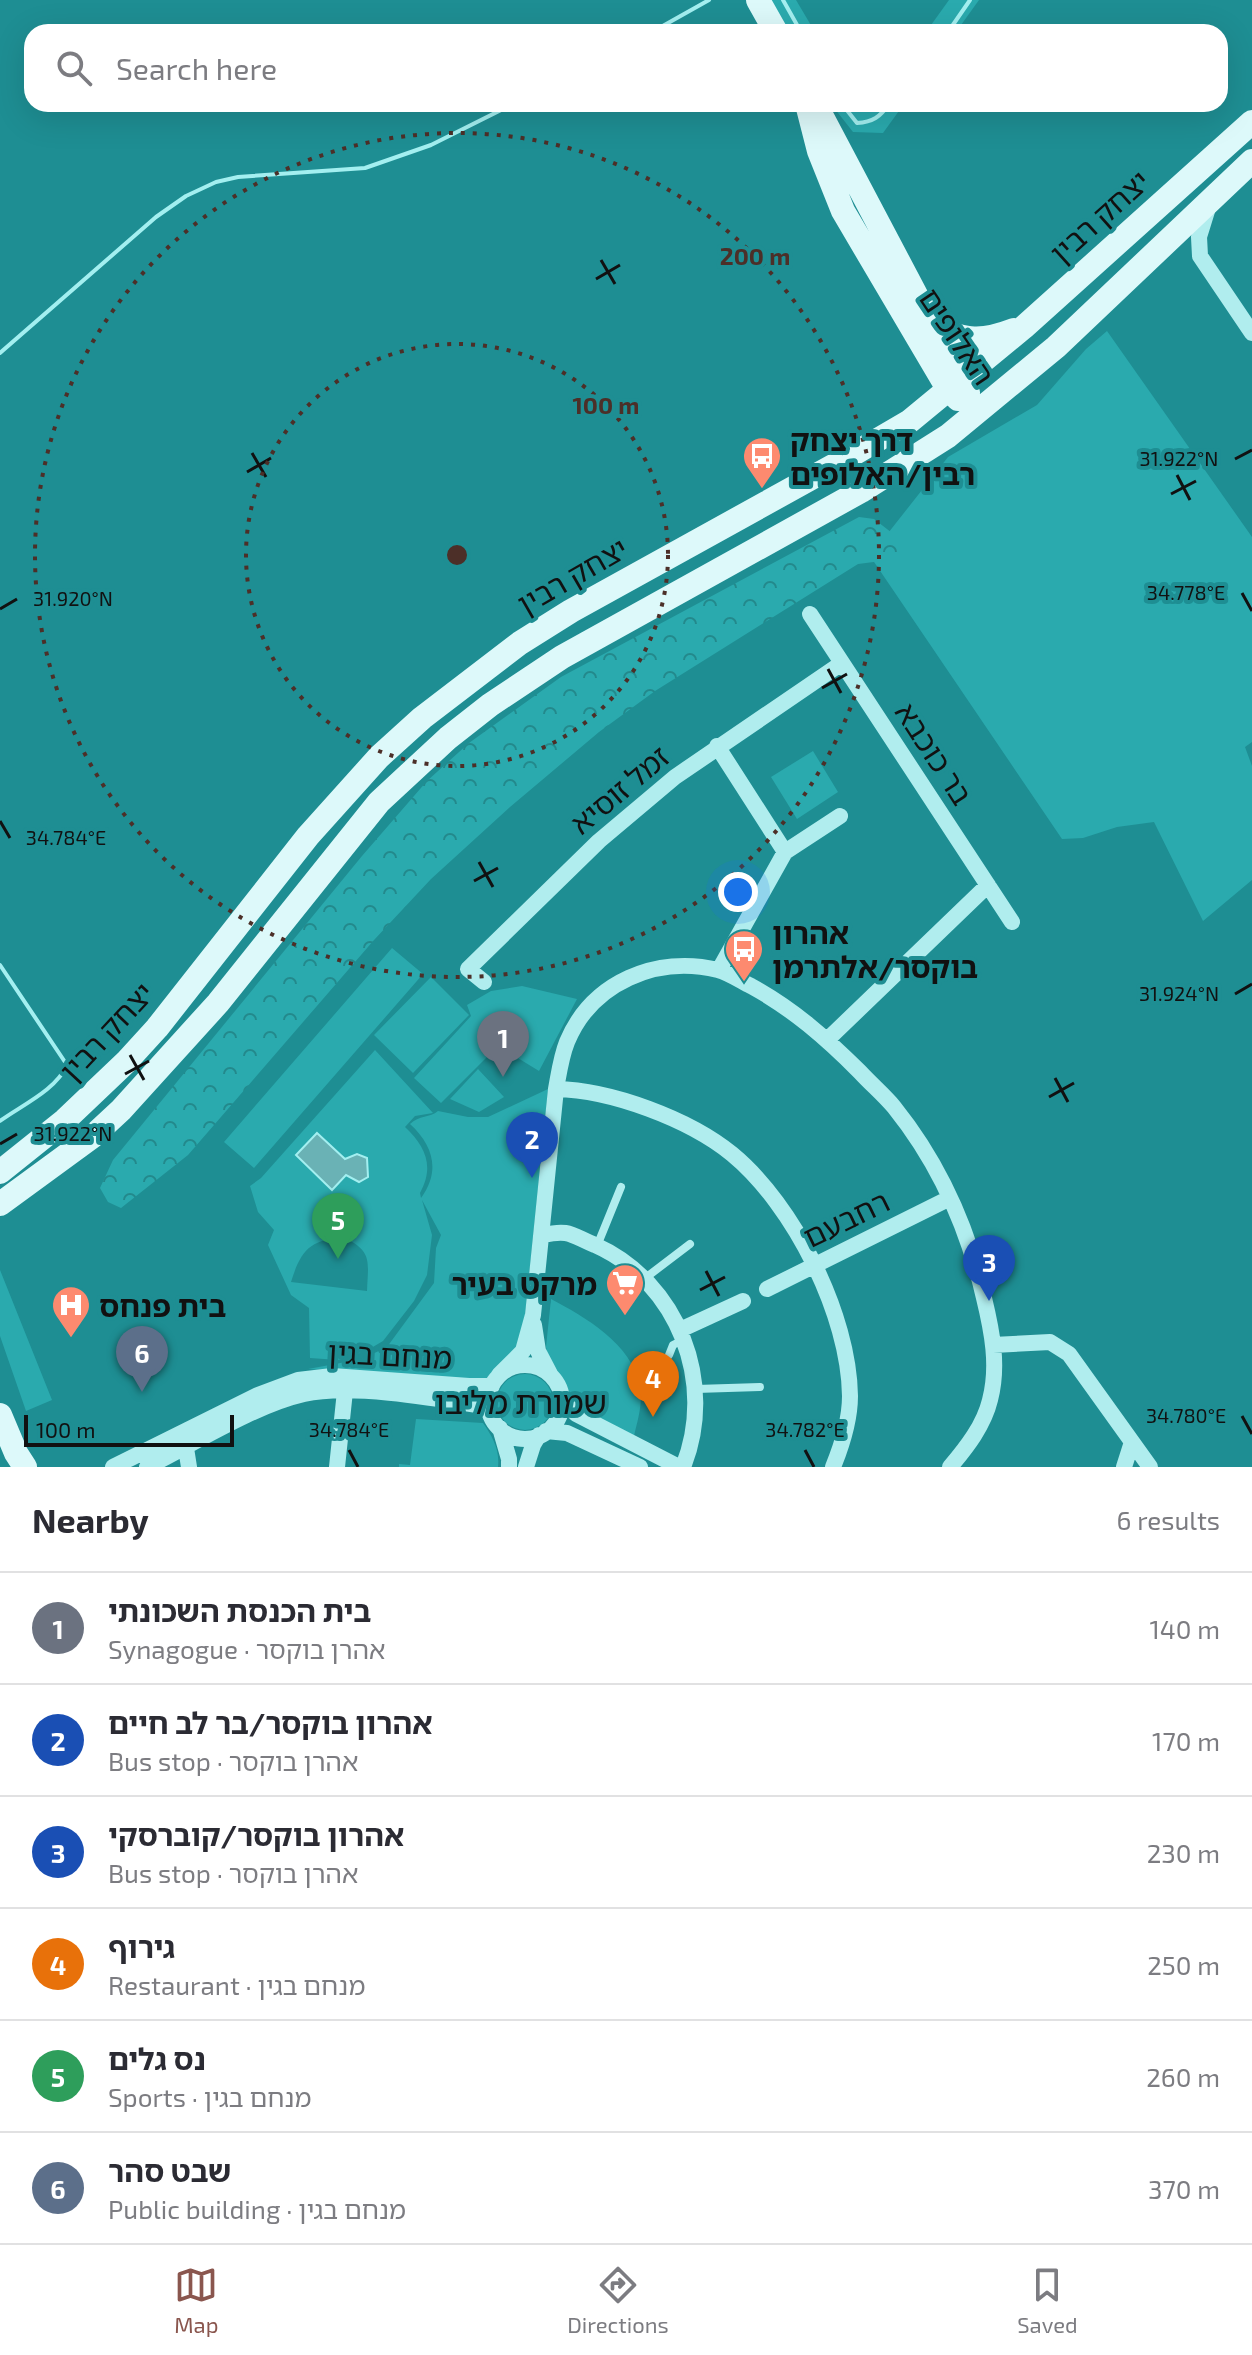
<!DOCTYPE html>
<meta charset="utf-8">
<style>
body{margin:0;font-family:"Exo 2","Noto Sans Hebrew",sans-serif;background:#f7f7f7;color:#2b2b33}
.scale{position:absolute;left:24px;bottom:20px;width:210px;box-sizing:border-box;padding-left:8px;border:4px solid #111;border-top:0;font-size:22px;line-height:28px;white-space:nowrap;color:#111;-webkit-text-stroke:6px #1e8e93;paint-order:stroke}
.you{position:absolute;left:738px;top:892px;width:28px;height:28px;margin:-20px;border:6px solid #fff;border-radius:50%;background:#1a73e8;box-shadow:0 0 0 12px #1a73e833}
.badge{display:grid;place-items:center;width:52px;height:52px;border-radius:50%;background:#8a564e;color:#fff;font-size:26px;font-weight:700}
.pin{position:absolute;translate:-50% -66px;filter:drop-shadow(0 2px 4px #0008)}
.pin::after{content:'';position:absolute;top:42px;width:28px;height:24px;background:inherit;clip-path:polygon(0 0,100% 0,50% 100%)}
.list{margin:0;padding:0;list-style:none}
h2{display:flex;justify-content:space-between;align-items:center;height:104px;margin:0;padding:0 32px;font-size:34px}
h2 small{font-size:26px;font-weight:400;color:#7c7c81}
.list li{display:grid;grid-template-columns:52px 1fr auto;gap:24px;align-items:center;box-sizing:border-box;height:112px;padding:0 32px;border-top:2px solid #e1e1e2}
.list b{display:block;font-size:30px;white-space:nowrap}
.list p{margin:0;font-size:26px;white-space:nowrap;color:#7c7c81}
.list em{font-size:26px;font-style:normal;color:#7c7c81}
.icon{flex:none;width:44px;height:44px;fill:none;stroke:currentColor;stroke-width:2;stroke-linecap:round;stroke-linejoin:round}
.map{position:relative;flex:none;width:1252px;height:1467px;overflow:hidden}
.search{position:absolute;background:#fff;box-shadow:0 8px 32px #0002;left:24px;right:24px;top:24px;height:88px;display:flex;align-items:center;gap:20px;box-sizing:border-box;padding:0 28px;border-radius:24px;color:#7c7c81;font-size:30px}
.sheet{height:776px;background:#fff}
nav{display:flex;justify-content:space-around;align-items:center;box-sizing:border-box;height:112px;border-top:2px solid #e1e1e2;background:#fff;font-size:22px;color:#7c7c81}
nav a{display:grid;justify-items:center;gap:4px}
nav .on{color:#8a564e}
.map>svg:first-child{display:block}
.green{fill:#2aaaae;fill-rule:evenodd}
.forest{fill:url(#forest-crowns)}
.water{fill:#6ab2b5;stroke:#a3eff0;stroke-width:2}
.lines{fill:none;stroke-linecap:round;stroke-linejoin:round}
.stream{stroke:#a3eff0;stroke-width:4}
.lane{stroke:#b0edee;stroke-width:8}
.street{stroke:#b0edee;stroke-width:16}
.secondary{stroke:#ddf9fa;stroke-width:24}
.ticks{fill:none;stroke:#111;stroke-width:3}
.ring{fill:none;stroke:#4c2f28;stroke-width:4;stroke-dasharray:4 8}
.labels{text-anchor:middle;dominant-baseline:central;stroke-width:8;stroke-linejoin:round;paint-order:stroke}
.street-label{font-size:30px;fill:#111;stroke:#1e8e93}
.poi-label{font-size:30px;font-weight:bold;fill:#111;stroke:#1e8e93;text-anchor:start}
.neighbourhood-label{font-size:32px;fill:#111;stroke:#1e8e93}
.ticks-label{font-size:20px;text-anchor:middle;fill:#111;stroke:#1e8e93;stroke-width:8;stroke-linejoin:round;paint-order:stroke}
.centre{fill:#4c2f28;stroke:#1e8e93;stroke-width:4}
.ring-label{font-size:24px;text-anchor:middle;font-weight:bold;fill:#4c2f28;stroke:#1e8e93;stroke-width:8;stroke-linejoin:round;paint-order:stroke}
</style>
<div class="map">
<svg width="1252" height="1467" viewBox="0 0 1252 1467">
<defs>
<pattern id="forest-crowns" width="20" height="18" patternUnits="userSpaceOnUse" patternTransform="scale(2)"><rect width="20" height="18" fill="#2aaaae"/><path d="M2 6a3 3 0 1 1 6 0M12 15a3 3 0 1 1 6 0" fill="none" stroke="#23898c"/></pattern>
</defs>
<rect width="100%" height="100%" fill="#1e8e93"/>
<path class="green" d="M769,0H796L815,32H788Z
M949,0H979L956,32H926Z
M831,104H904L883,133L853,132Z
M1107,331L1252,537V742L1245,747L1252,766V880L1203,921L1154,822L1117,827L1083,838L1062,839L870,556L948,457L1037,405L1086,349Z
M813,751L838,792L797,819L771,777Z
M392,948L423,974L254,1168L224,1142Z
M431,977L469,1015L413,1073L374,1035Z
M522,986L577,999L539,1071L498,1046L441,1103L414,1078L471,1016L467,1005L491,991Z
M375,1050L433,1113L415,1116L405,1127C425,1146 435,1166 420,1193L421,1198C441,1171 433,1145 410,1124C419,1115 430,1118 438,1111L468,1117H488L548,1089L524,1326L515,1350L485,1380L308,1369L362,1359L387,1347L434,1283L436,1248L441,1235L422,1200L432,1235L427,1275L414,1301L383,1341L366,1351L338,1360L310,1358L309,1308L291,1295L268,1245L274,1230L258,1212L250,1186L261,1178ZM345,1238C373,1252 368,1262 367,1291L291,1282C301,1250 310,1239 345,1238Z
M478,1069L504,1097L479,1112L450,1099Z
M0,1270L52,1400L26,1411L0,1336Z
M551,1299C585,1317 632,1344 640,1386C643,1403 638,1419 634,1436L581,1409L571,1399L549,1361L546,1347Z
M497 1402a28 28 0 1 1 56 0a28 28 0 1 1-56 0Z
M416,1419L483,1423C492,1436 500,1449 498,1467H399V1464L410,1465Z"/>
<path class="forest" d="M859,517L874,519L905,543L889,560L858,564L655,691L599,732L510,807L431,879L374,940L188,1155L121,1208L108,1202L100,1188L113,1160L362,856L427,781L469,743L561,677Z"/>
<path class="water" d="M317,1133L345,1159L357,1154L367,1158L368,1177L359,1182L346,1175L332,1190L296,1155Z"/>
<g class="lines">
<path class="stream" d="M783,0L801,32
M652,32L709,0
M948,32L970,0
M842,104L857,123C873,122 880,117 889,104
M0,353L156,217L186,196L216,182L238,177L365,168L431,145L513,104
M0,965L67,1065C56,1090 22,1105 0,1121"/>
<path class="lane" d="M597,1246L621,1187
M644,1279L690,1244
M624,1289L631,1288L642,1277
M669,1355L673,1345L683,1340
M696,1389L760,1387"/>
<path class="street" d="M1208,208L1199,237L1200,256L1252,333
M810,614L1012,922
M717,746L785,852L719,970
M785,852L840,816
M484,982L468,969L599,841L675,777L842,663
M827,1040L988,885
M556,1089C611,1090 689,1119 732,1154C794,1205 849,1315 850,1396C850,1419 842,1445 833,1467
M543,1235C570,1229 571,1235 595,1245C678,1282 717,1383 683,1467
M767,1289L950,1198
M534,1325L538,1351L550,1374
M680,1330L743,1301
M993,1345L1050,1342L1069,1354L1150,1467
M488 1402a37 37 0 1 1 74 0a37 37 0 1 1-74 0Z
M499,1375L523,1351L533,1315L556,1089C559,1073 561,1057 567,1042C592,982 657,955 718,970C729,973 741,981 751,986C793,1009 826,1038 860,1072C871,1084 884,1095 894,1107C939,1163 968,1228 984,1298C992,1331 999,1366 990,1400C984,1425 967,1447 950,1467
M561,1396L576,1414L679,1467
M500,1428L509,1459V1467
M546,1431L567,1433L640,1467
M186,1448L189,1467
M113,1467L258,1395L298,1380L332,1376L469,1386H492
M147,1467C193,1444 255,1405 304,1394C351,1383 440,1399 489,1407
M337,1467L345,1391
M526,1467L533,1445L539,1435
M1124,1467L1132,1442"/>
<path class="secondary" d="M758,0L776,32
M807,104L819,151L843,211L948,389L958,399
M819,111L934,329L963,377L968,393
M934,329C968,340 980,343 1014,330
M0,1172L65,1120L126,1062L157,1028L308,836L379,757L422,718L520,643L571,611L833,466L910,421L1024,327L1252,122
M0,1204L93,1136L121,1110L218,1003L379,802L448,738L490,705L562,657L861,491L948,436L1056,347L1252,161
M0,1415L16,1453L25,1467"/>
</g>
<path class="ticks" d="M601,260L615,284M596,279L620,265M252,453L266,477M1235,459L1252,450M247,472L271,458M1177,475L1190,500M1171,494L1196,481M1242,593L1252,611M0,609L17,599M828,669L841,693M822,688L847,674M0,821L10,838M479,862L493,887M474,881L498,868M1235,994L1252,984M130,1055L144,1080M125,1074L149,1061M1055,1078L1068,1102M1049,1097L1074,1083M0,1144L17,1134M706,1271L719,1296M700,1290L725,1277M1242,1416L1252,1434M349,1450L358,1467M805,1450L814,1467"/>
<g class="ring">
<circle cx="457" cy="555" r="211"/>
<circle cx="457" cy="555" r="422"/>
</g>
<defs>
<g id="bus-pin" transform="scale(2)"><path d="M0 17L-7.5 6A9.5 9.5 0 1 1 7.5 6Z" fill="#fd8a6f" stroke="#1e8e93"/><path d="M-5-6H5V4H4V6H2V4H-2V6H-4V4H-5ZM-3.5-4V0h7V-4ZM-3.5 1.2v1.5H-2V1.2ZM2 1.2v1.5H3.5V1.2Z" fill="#fff"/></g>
<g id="supermarket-pin" transform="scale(2)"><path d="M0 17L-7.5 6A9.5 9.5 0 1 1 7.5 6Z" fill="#fd8a6f" stroke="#1e8e93"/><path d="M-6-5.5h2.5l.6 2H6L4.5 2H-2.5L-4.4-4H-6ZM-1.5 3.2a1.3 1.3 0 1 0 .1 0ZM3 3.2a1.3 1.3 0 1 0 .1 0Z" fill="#fff"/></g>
<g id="hospital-pin" transform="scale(2)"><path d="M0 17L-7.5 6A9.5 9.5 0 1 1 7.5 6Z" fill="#fd8a6f" stroke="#1e8e93"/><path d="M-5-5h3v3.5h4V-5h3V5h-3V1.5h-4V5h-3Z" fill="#fff"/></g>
</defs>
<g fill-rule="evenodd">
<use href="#bus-pin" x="762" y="456"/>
<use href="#bus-pin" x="744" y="949"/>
<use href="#supermarket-pin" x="625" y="1283"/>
<use href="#hospital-pin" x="71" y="1305"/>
</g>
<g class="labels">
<g class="street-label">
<text transform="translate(1099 216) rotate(-42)">יצחק רבין</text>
<text transform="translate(958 336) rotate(56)">האלופים</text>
<text transform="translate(572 575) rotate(-30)">יצחק רבין</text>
<text transform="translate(935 753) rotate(57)">בר כוכבא</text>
<text transform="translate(619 789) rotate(-40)">זמל זוסיא</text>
<text transform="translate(106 1031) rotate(-47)">יצחק רבין</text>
<text transform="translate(846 1218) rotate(-26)">רחבעם</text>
<text transform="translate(390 1354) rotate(3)">מנחם בגין</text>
</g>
<g class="poi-label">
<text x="790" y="439">דרך יצחק<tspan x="790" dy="34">רבין/האלופים</tspan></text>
<text x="772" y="932">אהרון<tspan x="772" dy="34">בוקסר/אלתרמן</tspan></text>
<text x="597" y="1283" text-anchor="end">מרקט בעיר</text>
<text x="99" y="1305">בית פנחס</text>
</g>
<g class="neighbourhood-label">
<text x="521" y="1401">שמורת מליבו</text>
</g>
</g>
<g class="ticks-label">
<text x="1179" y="466">31.922°N</text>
<text x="1186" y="600">34.778°E</text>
<text x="73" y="606">31.920°N</text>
<text x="66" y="845">34.784°E</text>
<text x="1179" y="1001">31.924°N</text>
<text x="73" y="1141">31.922°N</text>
<text x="1186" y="1423">34.780°E</text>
<text x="349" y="1437">34.784°E</text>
<text x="805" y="1437">34.782°E</text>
</g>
<circle cx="457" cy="555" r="12" class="centre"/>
<g class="ring-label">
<text x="755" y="265">200 m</text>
<text x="606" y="414">100 m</text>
</g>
</svg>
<div class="scale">100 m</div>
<div class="you"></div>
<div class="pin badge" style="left:503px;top:1077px;background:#6b7280">1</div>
<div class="pin badge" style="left:532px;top:1178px;background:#1a4fb4">2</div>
<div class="pin badge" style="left:989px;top:1301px;background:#1a4fb4">3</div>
<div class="pin badge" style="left:653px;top:1417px;background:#e8710a">4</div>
<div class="pin badge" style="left:338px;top:1259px;background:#2e9e5b">5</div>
<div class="pin badge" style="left:142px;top:1392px;background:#5c6f8a">6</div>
<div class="search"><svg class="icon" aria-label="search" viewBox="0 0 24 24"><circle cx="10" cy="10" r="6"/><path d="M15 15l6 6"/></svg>Search here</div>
</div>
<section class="sheet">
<h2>Nearby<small>6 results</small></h2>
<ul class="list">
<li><span class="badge" style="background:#6b7280">1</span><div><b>בית הכנסת השכונתי</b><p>Synagogue · אהרן בוקסר</p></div><em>140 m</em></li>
<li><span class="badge" style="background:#1a4fb4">2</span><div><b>אהרון בוקסר/בר לב חיים</b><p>Bus stop · אהרן בוקסר</p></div><em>170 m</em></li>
<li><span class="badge" style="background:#1a4fb4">3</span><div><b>אהרון בוקסר/קוברסקי</b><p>Bus stop · אהרן בוקסר</p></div><em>230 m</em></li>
<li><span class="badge" style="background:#e8710a">4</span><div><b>גירוף</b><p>Restaurant · מנחם בגין</p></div><em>250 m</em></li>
<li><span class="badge" style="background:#2e9e5b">5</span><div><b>נס גלים</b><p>Sports · מנחם בגין</p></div><em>260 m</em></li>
<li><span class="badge" style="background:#5c6f8a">6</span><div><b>שבט סהר</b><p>Public building · מנחם בגין</p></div><em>370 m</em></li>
</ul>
</section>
<nav>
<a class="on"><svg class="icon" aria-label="map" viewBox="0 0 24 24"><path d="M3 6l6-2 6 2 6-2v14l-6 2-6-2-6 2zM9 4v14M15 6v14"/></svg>Map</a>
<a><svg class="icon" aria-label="directions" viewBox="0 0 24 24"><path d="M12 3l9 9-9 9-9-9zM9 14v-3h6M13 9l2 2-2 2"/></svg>Directions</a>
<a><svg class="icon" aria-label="saved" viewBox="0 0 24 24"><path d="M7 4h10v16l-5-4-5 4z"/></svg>Saved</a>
</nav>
